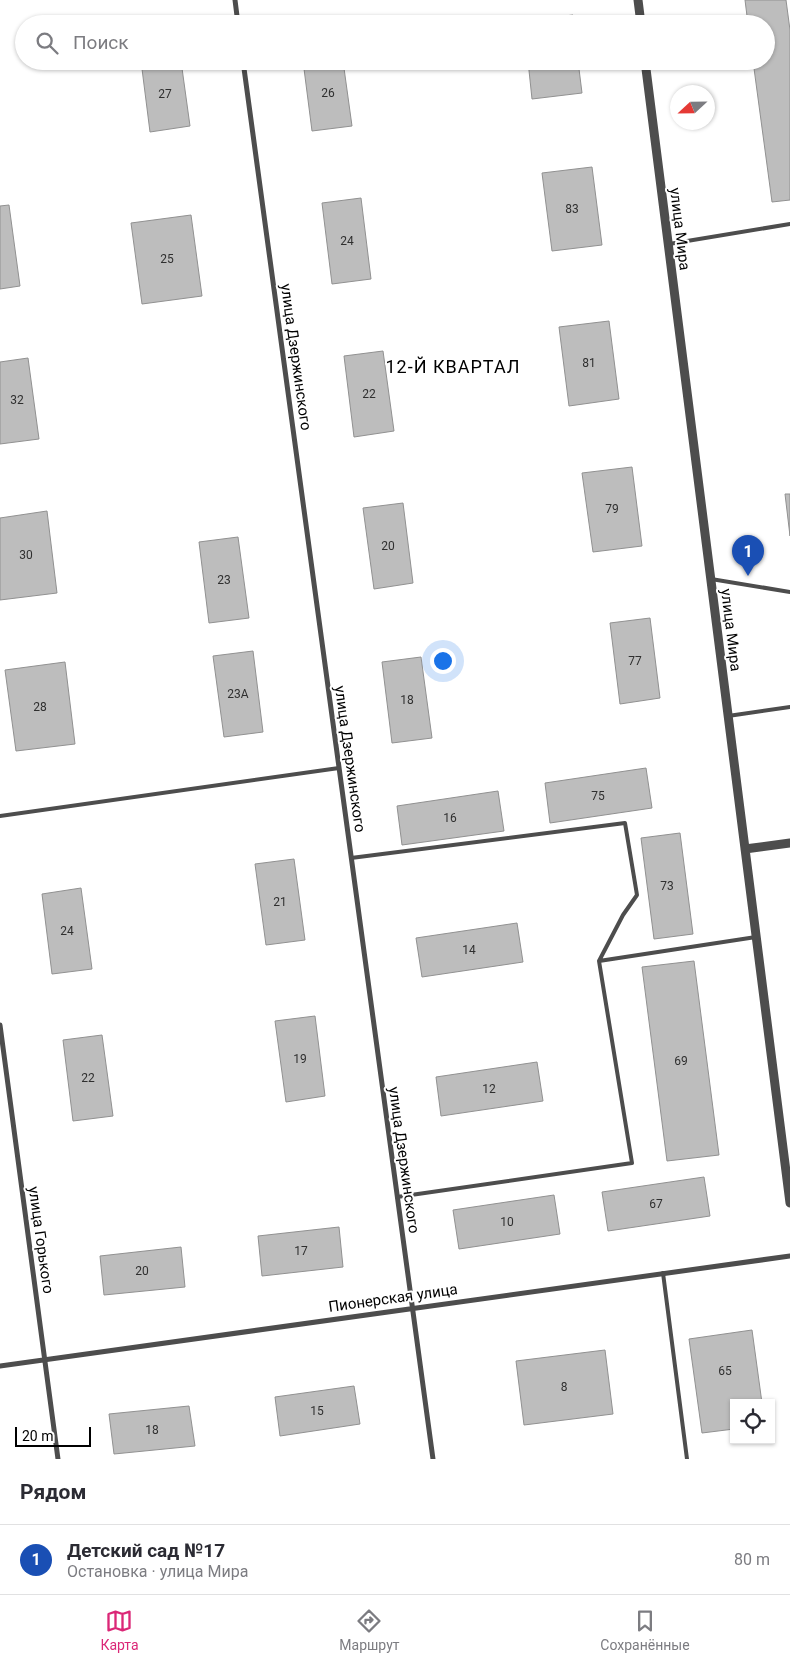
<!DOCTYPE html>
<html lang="ru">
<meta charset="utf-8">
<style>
body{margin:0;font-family:Roboto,sans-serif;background:#f2f2f3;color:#2b2b33}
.controls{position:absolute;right:15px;bottom:15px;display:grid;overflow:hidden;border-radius:0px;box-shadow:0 1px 4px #0004}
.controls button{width:45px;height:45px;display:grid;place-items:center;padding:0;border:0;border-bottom:1px solid #e1e1e2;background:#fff;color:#2b2b33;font:25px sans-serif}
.compass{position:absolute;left:670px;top:85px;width:45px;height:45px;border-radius:50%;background:#fff;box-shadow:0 1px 4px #0004;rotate:248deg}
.scale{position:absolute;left:15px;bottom:12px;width:76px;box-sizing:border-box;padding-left:5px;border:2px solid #000;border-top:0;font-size:14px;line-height:18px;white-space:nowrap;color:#000;-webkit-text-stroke:4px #fff;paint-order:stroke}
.you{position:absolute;left:442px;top:660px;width:18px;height:18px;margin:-12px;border:4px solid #fff;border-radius:50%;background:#1a73e8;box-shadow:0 0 0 8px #1a73e833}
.badge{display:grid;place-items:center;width:32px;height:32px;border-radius:50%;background:#db2777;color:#fff;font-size:16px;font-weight:700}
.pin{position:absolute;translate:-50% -41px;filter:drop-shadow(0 1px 2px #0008)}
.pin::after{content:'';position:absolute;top:26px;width:18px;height:15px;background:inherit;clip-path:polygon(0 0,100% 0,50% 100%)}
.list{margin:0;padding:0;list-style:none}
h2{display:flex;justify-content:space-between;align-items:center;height:65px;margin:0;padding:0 20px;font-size:21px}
h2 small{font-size:16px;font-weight:400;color:#7c7c81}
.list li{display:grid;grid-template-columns:32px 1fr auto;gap:15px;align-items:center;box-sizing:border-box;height:70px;padding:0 20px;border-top:1px solid #e1e1e2}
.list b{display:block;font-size:19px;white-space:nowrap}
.list p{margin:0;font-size:16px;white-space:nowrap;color:#7c7c81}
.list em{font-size:16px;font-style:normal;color:#7c7c81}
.icon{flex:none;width:28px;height:28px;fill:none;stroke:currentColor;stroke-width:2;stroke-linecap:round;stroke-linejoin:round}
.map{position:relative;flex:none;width:790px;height:1459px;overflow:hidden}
.search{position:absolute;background:#fff;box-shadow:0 1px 4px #0004;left:15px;right:15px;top:15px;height:55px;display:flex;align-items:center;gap:12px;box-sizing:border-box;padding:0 18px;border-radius:28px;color:#7c7c81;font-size:19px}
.sheet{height:135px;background:#fff}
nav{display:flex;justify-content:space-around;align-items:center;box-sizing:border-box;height:70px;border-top:1px solid #e1e1e2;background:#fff;font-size:14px;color:#7c7c81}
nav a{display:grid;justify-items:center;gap:2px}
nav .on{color:#db2777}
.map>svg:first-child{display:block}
.building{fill:#bdbdbd;stroke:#919191}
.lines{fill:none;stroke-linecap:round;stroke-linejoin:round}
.service{stroke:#4d4d4d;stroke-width:4}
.minor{stroke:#4d4d4d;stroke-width:5}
.tertiary{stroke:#4d4d4d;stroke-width:9}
.labels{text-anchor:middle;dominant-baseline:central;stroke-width:4;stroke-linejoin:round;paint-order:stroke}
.number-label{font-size:12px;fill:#2f2f2f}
.street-label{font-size:15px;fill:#000;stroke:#fff}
.quarter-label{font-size:18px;letter-spacing:1px;fill:#000;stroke:#fff}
</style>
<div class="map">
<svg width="790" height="1459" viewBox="0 0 790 1459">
<rect width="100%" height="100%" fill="#fff"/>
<path class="building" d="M745,0H786L790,30V200L772,202L753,61H766V24H748Z
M573,15L574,24H523L522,21Z
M141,61H181L190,126L150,132Z
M303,61H343L352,126L312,131Z
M528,61H578L582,93L532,99Z
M592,167L602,245L552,251L542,173Z
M361,198L371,279L332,284L322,203Z
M9,205L20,286L0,289V206Z
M191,215L202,296L142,304L131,223Z
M609,321L619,399L569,406L559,327Z
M383,351L394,431L354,437L344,356Z
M28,358L39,439L0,444V362Z
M632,467L642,546L593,552L582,473Z
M785,494H790V536Z
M403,503L413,583L374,589L363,508Z
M47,511L57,593L0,600V518Z
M238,537L249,618L209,623L199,542Z
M650,618L660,698L620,704L610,623Z
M253,651L263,732L224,737L213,656Z
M421,657L432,738L392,743L382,662Z
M65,662L75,744L16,751L5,670Z
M646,768L652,808L550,823L545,783Z
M498,791L504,831L402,845L397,806Z
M680,833L693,934L654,939L641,838Z
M294,859L305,940L266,945L255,864Z
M81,888L92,969L52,974L42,894Z
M517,923L523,962L422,977L416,938Z
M694,961L719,1155L667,1161L642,967Z
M315,1016L325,1096L286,1102L275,1021Z
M102,1035L113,1116L73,1121L63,1040Z
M537,1062L543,1101L441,1116L436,1077Z
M704,1177L710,1216L608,1231L602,1192Z
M554,1195L560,1234L459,1249L453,1210Z
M339,1227L343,1267L262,1276L258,1236Z
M181,1247L185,1287L104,1295L100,1256Z
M752,1330L762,1403H734V1429L702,1433L689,1339Z
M605,1350L613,1414L524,1425L516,1361Z
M354,1386L360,1424L280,1436L275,1397Z
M189,1406L195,1446L114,1454L109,1414Z"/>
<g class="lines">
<path class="service" d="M669,244L790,224
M711,579L790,592
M728,716L790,707
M0,816L339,768
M351,858L625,823L637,895L623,915L599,961L632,1163L397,1197
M599,961L756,937
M663,1273L687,1459"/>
<path class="minor" d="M235,0L238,24
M243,61L433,1459
M0,1025L58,1459
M0,1366L790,1256"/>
<path class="tertiary" d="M638,0L641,24
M645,61L790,1203
M745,849L790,843"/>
</g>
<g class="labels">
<g class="number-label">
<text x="328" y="93">26</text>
<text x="165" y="94">27</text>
<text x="572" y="209">83</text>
<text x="347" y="241">24</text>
<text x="167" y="259">25</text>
<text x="589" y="363">81</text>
<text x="369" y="394">22</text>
<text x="17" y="400">32</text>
<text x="612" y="509">79</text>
<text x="388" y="546">20</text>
<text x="26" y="555">30</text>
<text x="224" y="580">23</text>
<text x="635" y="661">77</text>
<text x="238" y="694">23А</text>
<text x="407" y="700">18</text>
<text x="40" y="707">28</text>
<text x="598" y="796">75</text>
<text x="450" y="818">16</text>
<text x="667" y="886">73</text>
<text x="280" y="902">21</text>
<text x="67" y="931">24</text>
<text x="469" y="950">14</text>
<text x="300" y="1059">19</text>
<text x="681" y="1061">69</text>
<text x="88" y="1078">22</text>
<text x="489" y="1089">12</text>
<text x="656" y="1204">67</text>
<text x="507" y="1222">10</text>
<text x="301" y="1251">17</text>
<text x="142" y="1271">20</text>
<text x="725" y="1371">65</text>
<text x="564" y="1387">8</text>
<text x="317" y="1411">15</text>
<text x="152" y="1430">18</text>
</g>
<g class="street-label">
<text transform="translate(680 229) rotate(83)">улица Мира</text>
<text transform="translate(296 357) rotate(82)">улица Дзержинского</text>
<text transform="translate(731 630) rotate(83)">улица Мира</text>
<text transform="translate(350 759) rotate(82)">улица Дзержинского</text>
<text transform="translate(404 1160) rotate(82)">улица Дзержинского</text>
<text transform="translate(41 1240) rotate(82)">улица Горького</text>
<text transform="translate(393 1298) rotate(-8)">Пионерская улица</text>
</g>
<g class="quarter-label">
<text x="453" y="366">12-Й КВАРТАЛ</text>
</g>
</g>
</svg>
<div class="controls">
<button><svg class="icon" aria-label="locate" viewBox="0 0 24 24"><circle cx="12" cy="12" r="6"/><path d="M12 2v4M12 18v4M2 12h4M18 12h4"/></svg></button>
</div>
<svg class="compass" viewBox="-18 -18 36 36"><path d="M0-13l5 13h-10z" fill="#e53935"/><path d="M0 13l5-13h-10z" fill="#7c7c81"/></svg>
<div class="scale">20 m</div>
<div class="you"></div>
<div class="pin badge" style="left:748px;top:576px;background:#1a4fb4">1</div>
<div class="search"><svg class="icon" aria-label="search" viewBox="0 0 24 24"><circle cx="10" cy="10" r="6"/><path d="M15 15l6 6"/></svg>Поиск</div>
</div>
<section class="sheet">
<h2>Рядом<small></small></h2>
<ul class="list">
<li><span class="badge" style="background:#1a4fb4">1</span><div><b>Детский сад №17</b><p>Остановка · улица Мира</p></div><em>80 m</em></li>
</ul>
</section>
<nav>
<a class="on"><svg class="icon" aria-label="map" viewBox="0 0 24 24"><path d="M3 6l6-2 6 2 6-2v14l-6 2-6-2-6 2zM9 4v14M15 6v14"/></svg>Карта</a>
<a><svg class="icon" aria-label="directions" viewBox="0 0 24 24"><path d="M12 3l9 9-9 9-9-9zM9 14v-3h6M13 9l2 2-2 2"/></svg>Маршрут</a>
<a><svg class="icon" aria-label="saved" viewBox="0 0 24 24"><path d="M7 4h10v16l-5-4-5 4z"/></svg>Сохранённые</a>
</nav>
